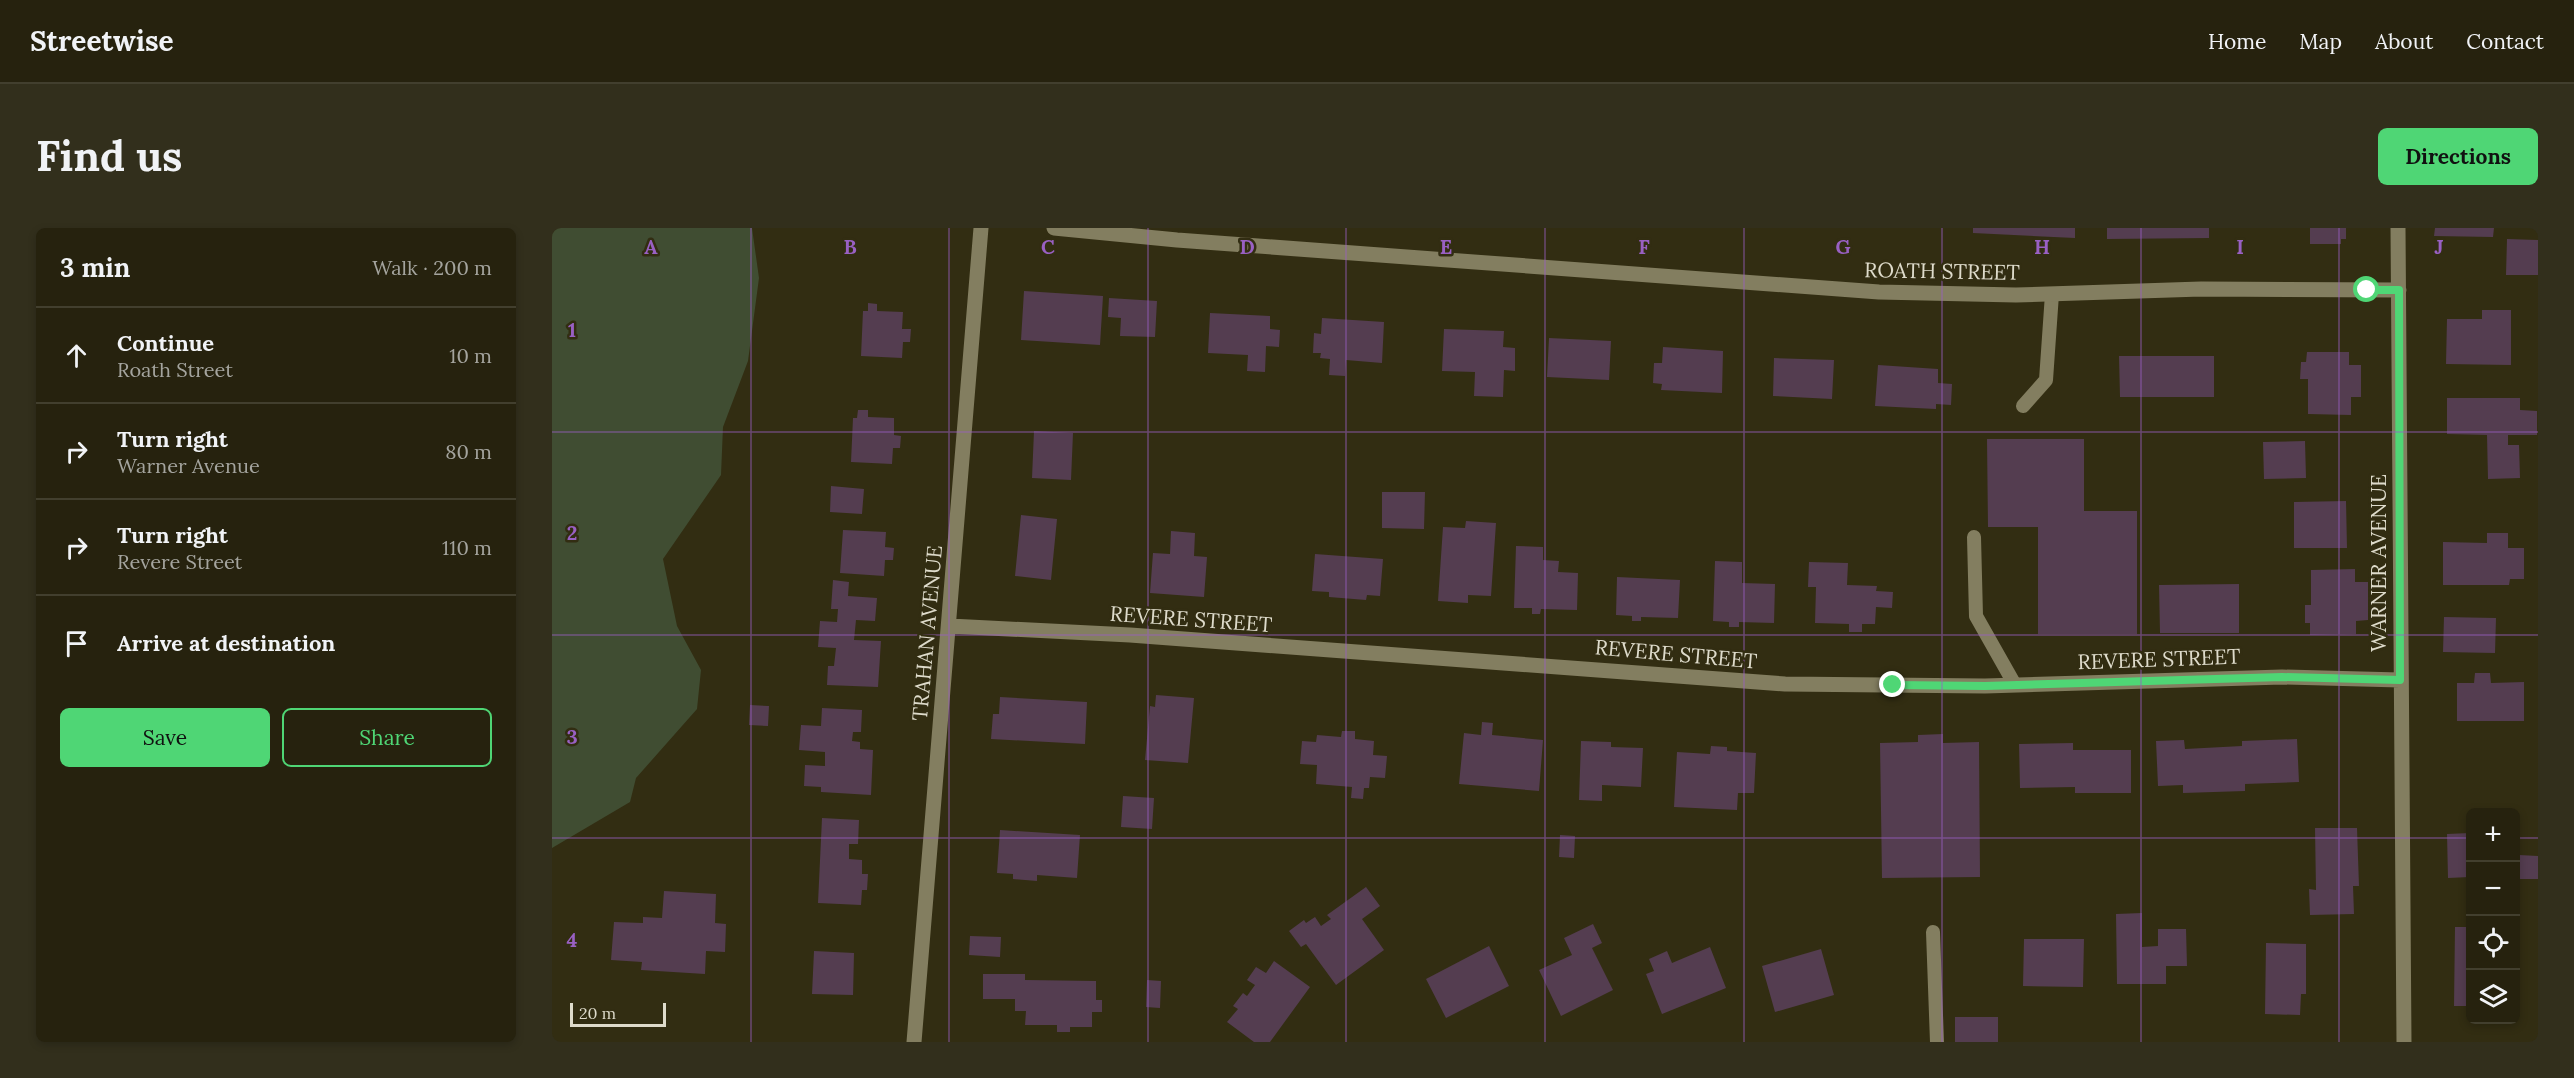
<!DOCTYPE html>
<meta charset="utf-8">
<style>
body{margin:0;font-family:Lora,serif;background:#322f1c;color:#f1f3f6}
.controls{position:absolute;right:18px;bottom:18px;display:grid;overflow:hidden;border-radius:9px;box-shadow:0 3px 9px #0003}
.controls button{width:54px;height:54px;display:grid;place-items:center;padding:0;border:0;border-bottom:2px solid #423f2e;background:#26220e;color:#f1f3f6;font:30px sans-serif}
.scale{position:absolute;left:18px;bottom:15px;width:96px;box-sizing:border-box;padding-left:6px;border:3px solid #dedbcb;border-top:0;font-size:16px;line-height:21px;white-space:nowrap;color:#dedbcb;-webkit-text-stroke:4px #322d12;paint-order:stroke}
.stop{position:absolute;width:18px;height:18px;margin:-14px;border:4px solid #4fd675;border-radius:50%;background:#fff}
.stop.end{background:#4fd675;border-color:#fff;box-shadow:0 2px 6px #0008}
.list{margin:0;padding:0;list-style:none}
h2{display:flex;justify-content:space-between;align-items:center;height:78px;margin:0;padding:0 24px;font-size:26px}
h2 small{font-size:20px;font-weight:400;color:#a4a49e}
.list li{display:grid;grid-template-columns:39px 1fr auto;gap:18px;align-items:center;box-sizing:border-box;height:96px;padding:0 24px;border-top:2px solid #423f2e}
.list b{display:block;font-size:22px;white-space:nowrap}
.list p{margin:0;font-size:20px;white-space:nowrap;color:#a4a49e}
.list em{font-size:20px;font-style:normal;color:#a4a49e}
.actions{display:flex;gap:12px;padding:18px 24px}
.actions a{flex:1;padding:14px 0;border:2px solid #4fd675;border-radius:9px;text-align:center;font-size:21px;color:#4fd675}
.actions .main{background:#4fd675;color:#111}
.icon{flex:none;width:33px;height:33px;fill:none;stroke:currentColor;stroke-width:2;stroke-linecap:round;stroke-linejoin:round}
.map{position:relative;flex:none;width:1986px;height:814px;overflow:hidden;border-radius:9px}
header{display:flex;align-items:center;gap:36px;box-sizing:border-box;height:84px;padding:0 30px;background:#26220e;border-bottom:2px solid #423f2e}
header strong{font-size:28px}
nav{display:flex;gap:33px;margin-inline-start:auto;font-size:21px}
.intro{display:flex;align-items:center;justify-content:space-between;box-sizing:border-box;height:144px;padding:0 36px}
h1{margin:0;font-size:42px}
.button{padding:15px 27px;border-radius:9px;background:#4fd675;color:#111;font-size:21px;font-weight:700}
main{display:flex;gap:36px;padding:0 36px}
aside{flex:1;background:#26220e;border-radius:9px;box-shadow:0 3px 9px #0003}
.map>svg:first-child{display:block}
.green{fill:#404d32}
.building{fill:#543d50}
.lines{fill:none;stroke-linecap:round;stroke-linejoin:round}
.lane{stroke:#837e60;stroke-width:14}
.street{stroke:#837e60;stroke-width:15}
.route{stroke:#4fd675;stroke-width:8}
.grid{fill:none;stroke:#9960c3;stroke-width:1.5;stroke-opacity:0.55}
.labels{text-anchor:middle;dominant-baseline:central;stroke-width:5;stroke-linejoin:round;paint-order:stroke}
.street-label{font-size:21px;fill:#dedbcb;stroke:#322d12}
.grid-label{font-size:20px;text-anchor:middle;font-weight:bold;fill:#9960c3;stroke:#322d12;stroke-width:5;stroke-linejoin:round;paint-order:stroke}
</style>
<header>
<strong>Streetwise</strong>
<nav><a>Home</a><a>Map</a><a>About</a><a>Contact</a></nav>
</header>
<div class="intro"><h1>Find us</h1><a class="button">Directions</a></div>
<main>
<aside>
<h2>3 min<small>Walk · 200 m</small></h2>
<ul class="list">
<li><svg class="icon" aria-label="ahead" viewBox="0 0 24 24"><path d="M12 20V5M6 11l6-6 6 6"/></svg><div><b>Continue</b><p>Roath Street</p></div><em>10 m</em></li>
<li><svg class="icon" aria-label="right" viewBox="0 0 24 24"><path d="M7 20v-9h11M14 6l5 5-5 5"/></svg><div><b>Turn right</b><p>Warner Avenue</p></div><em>80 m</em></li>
<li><svg class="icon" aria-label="right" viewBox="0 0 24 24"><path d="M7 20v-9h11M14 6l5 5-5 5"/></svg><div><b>Turn right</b><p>Revere Street</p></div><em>110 m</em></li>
<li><svg class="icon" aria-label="arrive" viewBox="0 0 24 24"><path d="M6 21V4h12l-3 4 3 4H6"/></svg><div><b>Arrive at destination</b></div></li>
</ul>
<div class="actions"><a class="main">Save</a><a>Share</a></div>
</aside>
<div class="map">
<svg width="1986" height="814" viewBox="0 0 1986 814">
<rect width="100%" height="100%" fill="#322d12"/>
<path class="green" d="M0,0H200L207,50L196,133L171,199L169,247L111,331L125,398L149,442L145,481L84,550L78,574L0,620Z"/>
<path class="building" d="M1421,0H1523V10L1421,5Z
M1555,0H1657V10L1555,11Z
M1758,0H1794V11H1789V16H1758Z
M1883,0H1942L1941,9L1882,8Z
M1955,11L1986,12V47H1954Z
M472,63L551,68L548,117L469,112Z
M557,70L605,73L603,109L568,108L569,90L556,89Z
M316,75L325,76V83L351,84L350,101H359L358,114H351L350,130L309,128L311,83H316Z
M1930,82H1959V137L1894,136L1895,91H1930Z
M658,85L718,88V101L728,102L727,119L714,118L713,144L695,143L696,127L656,125Z
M770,90L832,94L830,135L794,132L793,148L777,147L778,131L768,130L769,125H761L762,105L769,106Z
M892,101L952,103L951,119L963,120V143L952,142L951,169L922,168L923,144L890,143Z
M997,110L1059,113L1057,152L995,149Z
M1111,119L1171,123L1170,165L1109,162L1110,156L1101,155L1102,135H1110Z
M1755,124H1797V137H1809V169H1799V187L1756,186V151H1748L1749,134H1754Z
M1567,128H1662V169H1568Z
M1222,130L1282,132L1280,171L1221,168Z
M1326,137L1386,141V155L1400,156L1399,177L1384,176V181L1323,178Z
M1895,170H1968V182L1985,183V207H1956V217H1967L1968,250L1936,251L1935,207L1895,206Z
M306,182H316V189L342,190V207L349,208L348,220H341L340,236L299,234L301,190H305Z
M482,203L521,205L519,252L480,250Z
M1435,211H1532V283H1585V406H1486V299H1436Z
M1753,213L1754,250L1712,251L1711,214Z
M279,258L312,261L310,286L278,284Z
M830,264H873L872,301L830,300Z
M1794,273L1795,320H1742V274Z
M469,287L505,291L499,352L463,348Z
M914,293L944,295L939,368L916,367V375L886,373L891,299L913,300Z
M291,302L334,304L333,319L342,320L341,332H333L332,348L288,345Z
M619,303L643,305L642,328L655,329L652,369L598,365L601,325L618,326Z
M1935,305H1956V320H1972V351H1958L1957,357H1891V314L1935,315Z
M964,318L991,319V332L1007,333L1006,344L1026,345L1025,382L989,381L988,386H980V380H962Z
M763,326L831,331L828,368L815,367L814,372L777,369V364L760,363Z
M1163,333L1190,334V355L1223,356L1222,395L1187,394V399H1177V394L1161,393Z
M1257,334L1296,335L1295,357L1325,358L1324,363L1341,364L1340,380L1324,379L1323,396H1310V404H1297V396L1263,395L1264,359H1256Z
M1803,341V354H1816V392L1804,393V406L1758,407V395H1753V377H1759V342Z
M1065,349L1128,352L1126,390L1089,389V393H1080V388L1064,387Z
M281,352L297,354L296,368L325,370L323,393L304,392L302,412L329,413L326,459L275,457L276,438H282L284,420L266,419L268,393L285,394L286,381H279Z
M1687,356V405H1608L1607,357Z
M1892,389L1944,390L1943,425L1891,424Z
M1923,445H1938L1939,455L1972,454V493H1905V455H1922Z
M604,467L642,470L636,535L593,532L598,478L603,479Z
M448,469L535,474L533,516L439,511L441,486H447Z
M198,477L217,478L216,498L197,497Z
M270,480L310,482L309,504H301L300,513L308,514V521L321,522L319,567L269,564V559L252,558L253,537L273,538V524L247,522L249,497L269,498Z
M930,494L941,495L940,507L991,512L987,563L907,556L912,505L929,507Z
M790,503H803V511L822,513L821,527L835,528L833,550L818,549L817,560H812L811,571L799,570L800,559L764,556L765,537L748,536L750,513L764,514L765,507L789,509Z
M1391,506V515L1427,514L1428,649L1330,650L1328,515L1366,514V507Z
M1745,511L1747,554L1693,556V563L1631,565V557L1606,558L1604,513L1632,512L1633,521L1690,518V513Z
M1029,513L1059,514V519L1091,520L1089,559L1050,557V573L1027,572Z
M1521,515V522H1579V565H1523V559L1468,560L1467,516Z
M1159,518L1175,519V523L1204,525L1202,565H1186L1185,582L1122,579L1125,524L1158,526Z
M571,568L602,570L600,601L569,599Z
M270,590L307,592L306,616H297V631L310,632V646H316L315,662H310L309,677L266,675Z
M1763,600H1805L1807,658H1801L1802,686L1758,687L1757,661L1764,662Z
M448,602L528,607L525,650L485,647V653L461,651V646L445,645Z
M1918,605V649L1896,650L1895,606Z
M1008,607L1023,608L1022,630L1007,629Z
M1967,627L1986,628V651H1967Z
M814,659L828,678L810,691L832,722L784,757L754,716L749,719L737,703L752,692L754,695L763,689L769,698L779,691L775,687Z
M112,663L164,666L163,695L174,696L173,724L154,723L153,746L89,742L90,734L59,732L62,694L91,695V689L110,690Z
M1590,685V719L1606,718V701H1634L1635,738H1614V756H1565L1564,686Z
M1041,696L1050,715L1040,720L1061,762L1009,788L987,742L1020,727L1012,710Z
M1903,699H1918V778H1902Z
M418,708L449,709L448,729L417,727Z
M1472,711H1532L1531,759L1471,758Z
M1714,715L1754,716V766H1749L1748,787L1713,786Z
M937,718L957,758L894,790L874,751Z
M1158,719L1174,760L1110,786L1094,746L1102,743L1097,731L1115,723L1120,735Z
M1269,721L1282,767L1223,784L1210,738Z
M262,723L302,725L301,767L260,766Z
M722,733L758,759L718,814H702L675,794L686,781L681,778L691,765L695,768L703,757L695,752L704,739L714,745Z
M431,746H473V752L544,753V772H550V784H540V799H518V804H505V797H473L474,783H463V771H431Z
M595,752L609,753L608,780L594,779Z
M1403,789H1446V814H1403Z"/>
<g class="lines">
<path class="lane" d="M1471,178L1494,152L1500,66
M1422,309L1424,388L1463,457
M1381,704L1385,814"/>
<path class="street" d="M502,0L625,12L1327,64L1464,67L1649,61L1847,62
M1846,0L1852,814
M398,398L578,407L1233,456L1433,458L1730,449L1848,452
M362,814L429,0"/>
</g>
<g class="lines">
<path class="route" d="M1341,457L1433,458L1730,449L1848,452L1847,62H1815"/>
</g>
<path class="grid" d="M199,0V814M397,0V814M596,0V814M794,0V814M993,0V814M1192,0V814M1390,0V814M1589,0V814M1787,0V814M0,204H1986M0,407H1986M0,610H1918M1964,610H1986"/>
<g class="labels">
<g class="street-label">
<text transform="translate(1390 43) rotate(1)">ROATH STREET</text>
<text transform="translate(1826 335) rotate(-90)">WARNER AVENUE</text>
<text transform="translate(639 391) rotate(4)">REVERE STREET</text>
<text transform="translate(375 405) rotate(-85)">TRAHAN AVENUE</text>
<text transform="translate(1124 426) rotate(5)">REVERE STREET</text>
<text transform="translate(1607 431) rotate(-2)">REVERE STREET</text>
</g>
</g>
<g class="grid-label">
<text x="99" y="26">A</text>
<text x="298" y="26">B</text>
<text x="496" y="26">C</text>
<text x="695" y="26">D</text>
<text x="894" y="26">E</text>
<text x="1092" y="26">F</text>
<text x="1291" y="26">G</text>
<text x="1490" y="26">H</text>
<text x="1688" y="26">I</text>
<text x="1887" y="26">J</text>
<text x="20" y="109">1</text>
<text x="20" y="312">2</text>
<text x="20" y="516">3</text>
<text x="20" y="719">4</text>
</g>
</svg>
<div class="controls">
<button>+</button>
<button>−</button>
<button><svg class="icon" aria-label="locate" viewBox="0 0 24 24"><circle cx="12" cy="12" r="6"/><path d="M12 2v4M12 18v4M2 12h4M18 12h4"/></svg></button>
<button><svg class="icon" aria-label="layers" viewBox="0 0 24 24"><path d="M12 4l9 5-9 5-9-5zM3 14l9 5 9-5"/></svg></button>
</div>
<div class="scale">20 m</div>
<div class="stop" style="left:1815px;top:62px"></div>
<div class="stop end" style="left:1341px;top:457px"></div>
</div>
</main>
